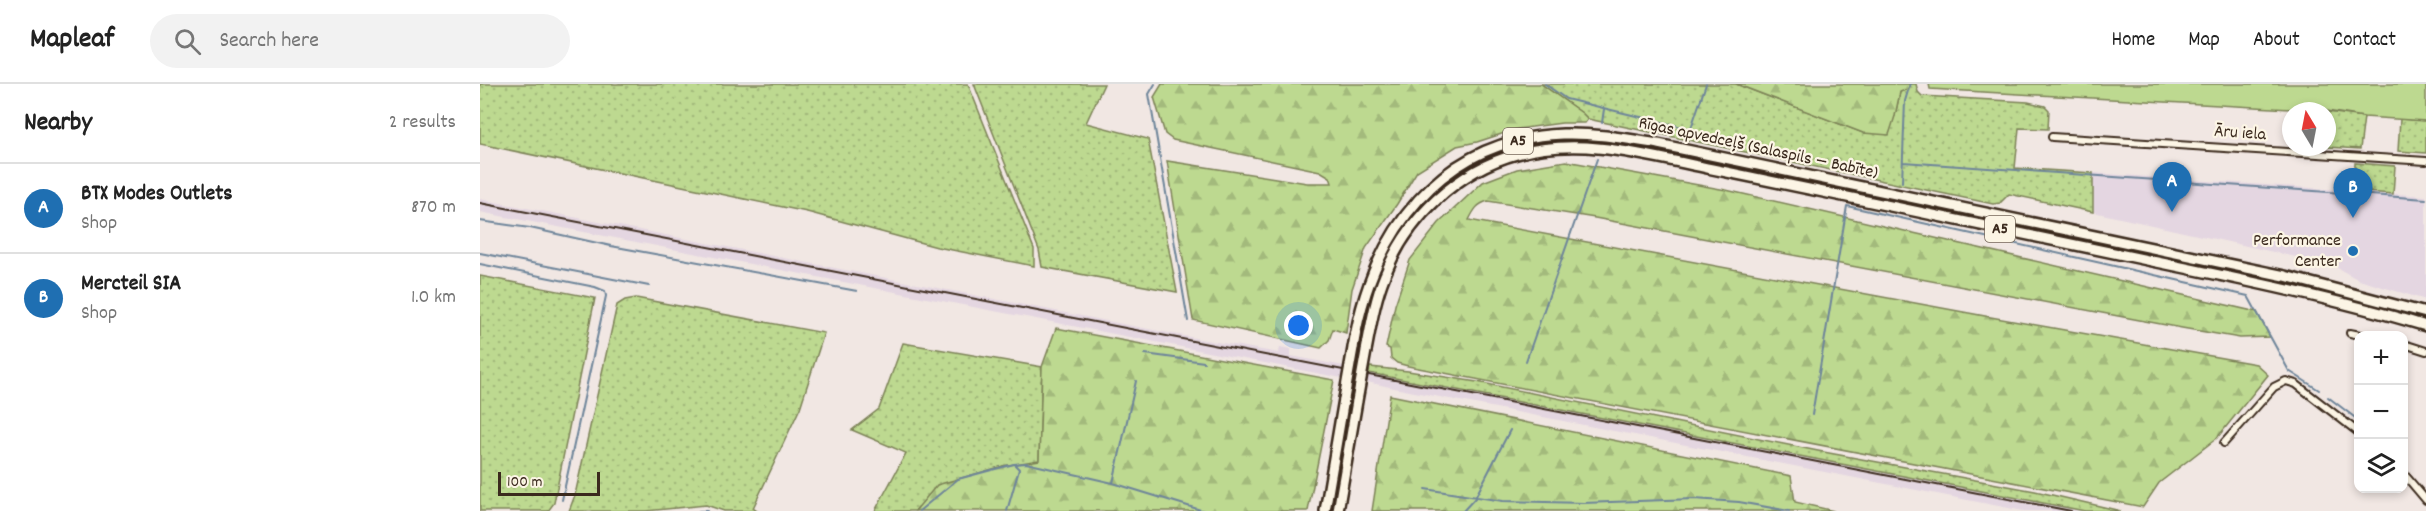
<!DOCTYPE html>
<meta charset="utf-8">
<style>
body{margin:0;font-family:Dekko,sans-serif;background:#f2f2f2;color:#222}
.controls{position:absolute;right:18px;bottom:18px;display:grid;overflow:hidden;border-radius:12px;box-shadow:0 3px 9px #0003}
.controls button{width:54px;height:54px;display:grid;place-items:center;padding:0;border:0;border-bottom:2px solid #e0e0e0;background:#fff;color:#222;font:30px sans-serif}
.compass{position:absolute;left:1802px;top:18px;width:54px;height:54px;border-radius:50%;background:#fff;box-shadow:0 3px 9px #0003;rotate:350deg}
.scale{position:absolute;left:18px;bottom:15px;width:102px;box-sizing:border-box;padding-left:6px;border:3px solid #3b2a1e;border-top:0;font-size:16px;line-height:21px;white-space:nowrap;color:#3b2a1e;-webkit-text-stroke:4px #fcf5e5;paint-order:stroke}
.you{position:absolute;left:819px;top:242px;width:21px;height:21px;margin:-15px;border:4px solid #fff;border-radius:50%;background:#1a73e8;box-shadow:0 0 0 9px #1a73e833}
.badge{display:grid;place-items:center;width:39px;height:39px;border-radius:50%;background:#1f6fb2;color:#fff;font-size:20px;font-weight:700}
.pin{position:absolute;translate:-50% -50px;filter:drop-shadow(0 2px 3px #0008)}
.pin::after{content:'';position:absolute;top:32px;width:21px;height:18px;background:inherit;clip-path:polygon(0 0,100% 0,50% 100%)}
.list{margin:0;padding:0;list-style:none}
h2{display:flex;justify-content:space-between;align-items:center;height:78px;margin:0;padding:0 24px;font-size:26px}
h2 small{font-size:20px;font-weight:400;color:#767676}
.list li{display:grid;grid-template-columns:39px 1fr auto;gap:18px;align-items:center;box-sizing:border-box;height:90px;padding:0 24px;border-top:2px solid #e0e0e0}
.list b{display:block;font-size:22px;white-space:nowrap}
.list p{margin:0;font-size:20px;white-space:nowrap;color:#767676}
.list em{font-size:20px;font-style:normal;color:#767676}
.icon{flex:none;width:33px;height:33px;fill:none;stroke:currentColor;stroke-width:2;stroke-linecap:round;stroke-linejoin:round}
.map{position:relative;flex:none;width:1946px;height:427px;overflow:hidden}
header{display:flex;align-items:center;gap:36px;box-sizing:border-box;height:84px;padding:0 30px;background:#fff;border-bottom:2px solid #e0e0e0}
header strong{font-size:28px}
nav{display:flex;gap:33px;margin-inline-start:auto;font-size:21px}
.search{width:420px;height:54px;background:#f2f2f2;display:flex;align-items:center;gap:15px;box-sizing:border-box;padding:0 21px;border-radius:33px;color:#767676;font-size:22px}
main{display:flex}
aside{flex:1;background:#fff}
.map>svg:first-child{display:block}
.built{fill:#e4d6e1}
.grass{fill:url(#grass-dots);stroke:#7c8257;stroke-width:1.5}
.forest{fill:url(#forest-firs);stroke:#7c8257;stroke-width:1.5}
.garden{fill:#bdd990;stroke:#7c8257;stroke-width:1.5}
.lines{fill:none;stroke-linecap:round;stroke-linejoin:round}
.stream{stroke:#6e859a;stroke-width:2}
.minor-casing{stroke:#3b2a1e;stroke-width:10}
.trunk-casing{stroke:#3b2a1e;stroke-width:14}
.minor{stroke:#fcf5e5;stroke-width:6}
.trunk{stroke:#fcf5e5;stroke-width:9}
.rail{stroke:#3b2a1e;stroke-width:2}
.trunk-bridge-casing{stroke:#3b2a1e;stroke-width:14;stroke-linecap:butt}
.trunk-bridge{stroke:#fcf5e5;stroke-width:9}
.poi-dot{fill:#1f6fb2;stroke:#fcf5e5;stroke-width:2}
.labels{text-anchor:middle;dominant-baseline:central;stroke-width:4.5;stroke-linejoin:round;paint-order:stroke}
.shield{fill:#fcf5e5;stroke:#75675a;stroke-width:1.5}
.shield-label{font-size:16px;font-weight:bold;fill:#3b2a1e}
.street-label{font-size:18px;fill:#3b2a1e;stroke:#fcf5e5}
.poi-label{font-size:18px;fill:#3b2a1e;stroke:#fcf5e5;text-anchor:end}
</style>
<header>
<strong>Mapleaf</strong>
<div class="search"><svg class="icon" aria-label="search" viewBox="0 0 24 24"><circle cx="10" cy="10" r="6"/><path d="M15 15l6 6"/></svg>Search here</div>
<nav><a>Home</a><a>Map</a><a>About</a><a>Contact</a></nav>
</header>
<main>
<aside>
<h2>Nearby<small>2 results</small></h2>
<ul class="list">
<li><span class="badge">A</span><div><b>BTX Modes Outlets</b><p>Shop</p></div><em>870 m</em></li>
<li><span class="badge">B</span><div><b>Mercteil SIA</b><p>Shop</p></div><em>1.0 km</em></li>
</ul>
</aside>
<div class="map">
<svg width="1946" height="427" viewBox="0 0 1946 427">
<defs>
<pattern id="grass-dots" width="8" height="8" patternUnits="userSpaceOnUse" patternTransform="scale(1.5)"><rect width="8" height="8" fill="#bdd990"/><path d="M2 2h.1M6 6h.1" fill="none" stroke="#a3ba7c" stroke-width="1.8" stroke-linecap="round"/></pattern>
<pattern id="forest-firs" width="22" height="20" patternUnits="userSpaceOnUse" patternTransform="scale(1.5)"><rect width="22" height="20" fill="#bdd990"/><path d="M5 1l3.5 6h-7zM16 11l3.5 6h-7z" fill="#a3ba7c"/></pattern>
</defs>
<rect width="100%" height="100%" fill="#f1e7e3"/>
<filter id="ink" filterUnits="userSpaceOnUse"><feTurbulence type="fractalNoise" baseFrequency=".0167" numOctaves="2"/><feDisplacementMap in="SourceGraphic" scale="12" xChannelSelector="R" yChannelSelector="G"/><feConvolveMatrix kernelMatrix="1 2 1 2 8 2 1 2 1" color-interpolation-filters="sRGB"/></filter>
<g filter="url(#ink)">
<path class="built" d="M1613,89L1946,112V216L1879,196L1852,181L1613,128Z
M0,115L725,256L799,269L800,263L811,265V272L864,282L862,294L0,128Z
M889,289L997,308L1605,427H1544L919,305L887,298Z"/>
<path class="grass" d="M0,0H488L554,165V182L457,163L327,128L0,60Z
M494,0H624L606,39L668,55L697,208L562,183L559,166Z
M1061,0H1256L1383,49L1415,32L1420,8L1428,5L1430,0H1436L1438,8L1442,12L1548,18L1565,22L1569,26L1568,45L1539,44L1535,84L1613,89V128L1529,110L1520,119L1513,120L1108,35L1102,29Z
M1847,28L1884,33L1880,65L1847,63Z
M1920,35L1946,37V69L1918,67Z
M1875,79L1915,82L1913,110L1874,107Z
M0,192L115,214L74,419L68,427H0Z
M156,214L344,249L320,324L273,424L277,427H244L226,421L166,427H89L95,411L137,221L145,216Z
M423,259L562,283L559,377L523,382L438,423L435,427H395L426,369L372,346L399,325Z
M890,283L928,287L997,298L1338,367L1555,407L1641,427H1605L889,289Z"/>
<path class="forest" d="M682,0H1061L1102,29L1108,35L1105,39H1082L1037,45L997,58L977,62L937,87L917,120L886,164L872,205L866,249L853,245L849,256L841,264L713,236L687,77L827,99H852L850,93L840,87L693,56L685,50L674,13Z
M1256,0H1430L1428,5L1420,8L1415,32L1409,51L1383,49Z
M1086,77L1246,106L1777,228L1790,253L1760,254L1702,244L1115,134L1008,117C997,120 994,126 989,136L1505,232L1776,280L1788,291L1737,354L1679,399L1663,423L928,282L917,279L911,274L910,265L906,263L915,221L930,176L959,139L1003,98L1037,85Z
M576,244L854,296L828,427H435L457,401L523,382L559,376L562,283Z
M910,311L1311,392L1315,418L1354,427H892Z"/>
<path class="garden" d="M1449,0H1946V37L1884,33L1847,27L1450,5Z"/>
<g class="lines">
<path class="stream" d="M675,0L669,10L708,237
M1065,0L1086,15L1210,45
M1122,39L1124,25
M1209,50L1226,0
M1423,78L1946,115
M1422,98L1425,17L1430,0
M0,137L50,144L131,162L377,207
M0,169L169,202
M0,180L115,203L125,207L126,212L82,416
M665,270L724,278
M1046,277L1117,75
M1848,313L1878,336
M1332,331L1367,122L1768,212L1809,287L1839,306
M633,399L656,297
M945,405L1023,417L1103,419L1214,415L1259,418L1309,427
M219,427H227
M439,427L478,395L534,380L546,379L633,399L724,427
M527,427L539,385L534,380
M983,427L995,414L1030,346"/>
<g class="minor-casing">
<path id="minor" d="M1572,53L1946,77
M1870,249L1885,252
M1924,260L1946,267
M1744,359L1794,303L1806,297L1816,300L1878,348
M1924,390L1946,416"/>
</g>
<g class="trunk-casing">
<path id="trunk" d="M873,264C891,150 959,55 1083,50C1116,49 1147,55 1178,60L1805,192L1946,229
M886,267C891,241 895,215 905,191C927,134 978,86 1037,70C1102,52 1168,72 1232,85C1287,96 1342,108 1396,119C1488,139 1580,158 1672,177C1764,196 1856,215 1946,242
M845,427L864,315
M858,427L877,317"/>
</g>
<use href="#minor" class="minor"/>
<use href="#trunk" class="trunk"/>
<path class="rail" d="M0,119L1591,427"/>
<g class="trunk-bridge-casing">
<path id="trunk-bridge" d="M864,315L873,264
M877,317L886,267"/>
</g>
<use href="#trunk-bridge" class="trunk-bridge"/>
</g>
</g>
<circle class="poi-dot" cx="1873" cy="167" r="6"/>
<g class="labels">
<g class="shield">
<rect x="1023" y="44" width="30" height="26" rx="4.5"/>
<rect x="1505" y="132" width="30" height="26" rx="4.5"/>
</g>
<g class="shield-label">
<text x="1038" y="57">A5</text>
<text x="1520" y="145">A5</text>
</g>
<g class="street-label">
<text transform="translate(1760 50) rotate(4)">Āru iela</text>
<text transform="translate(1278 65) rotate(12)">Rīgas apvedceļš (Salaspils — Babīte)</text>
</g>
<g class="poi-label">
<text x="1861" y="157">Performance<tspan x="1861" dy="21">Center</tspan></text>
</g>
</g>
</svg>
<div class="controls">
<button>+</button>
<button>−</button>
<button><svg class="icon" aria-label="layers" viewBox="0 0 24 24"><path d="M12 4l9 5-9 5-9-5zM3 14l9 5 9-5"/></svg></button>
</div>
<svg class="compass" viewBox="-18 -18 36 36"><path d="M0-13l5 13h-10z" fill="#e53935"/><path d="M0 13l5-13h-10z" fill="#767676"/></svg>
<div class="scale">100 m</div>
<div class="you"></div>
<div class="pin badge" style="left:1692px;top:128px">A</div>
<div class="pin badge" style="left:1873px;top:134px">B</div>
</div>
</main>
